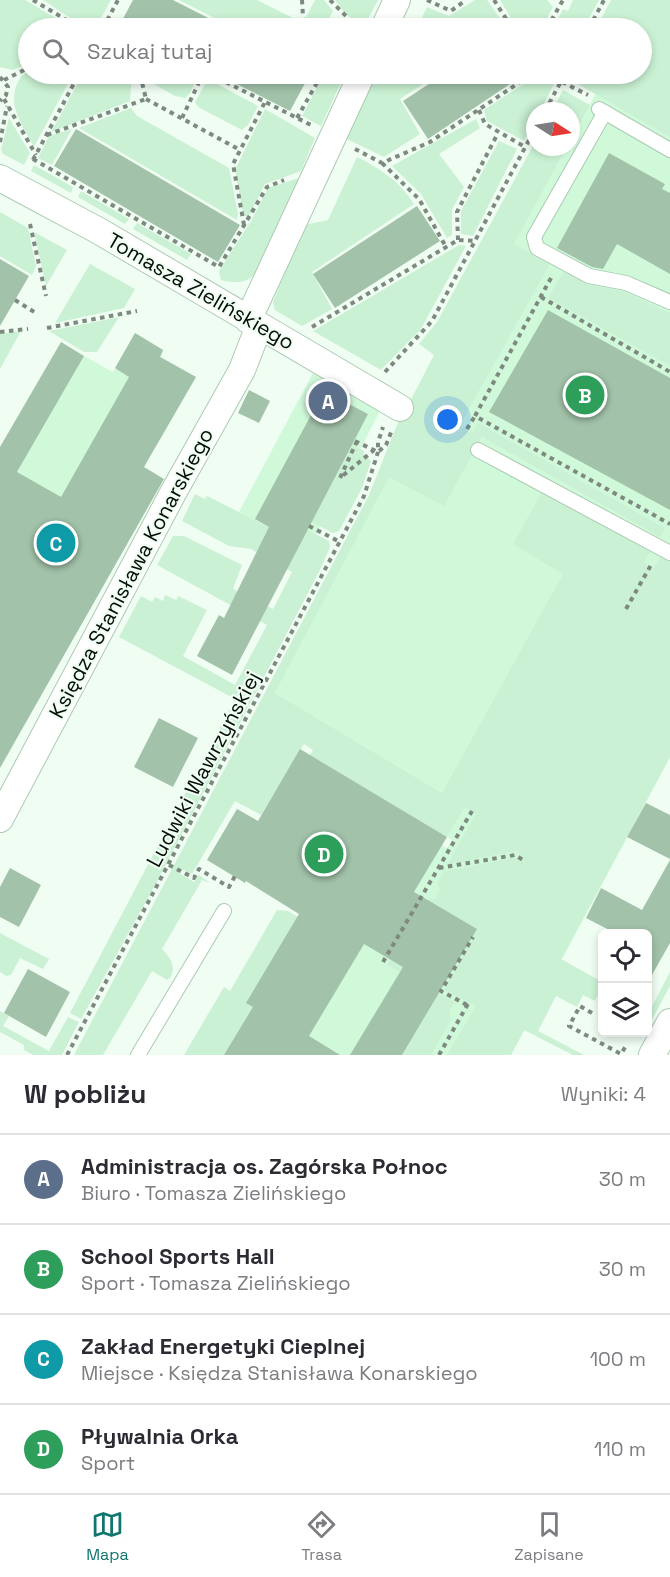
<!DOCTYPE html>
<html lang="pl">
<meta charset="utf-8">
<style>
body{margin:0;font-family:"Space Grotesk",sans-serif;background:#f2f2f3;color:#2b2b33}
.controls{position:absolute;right:18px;bottom:18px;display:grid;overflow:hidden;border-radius:9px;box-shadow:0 3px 9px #0003}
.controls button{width:54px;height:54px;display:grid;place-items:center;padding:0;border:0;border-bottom:2px solid #e1e1e2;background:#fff;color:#2b2b33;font:30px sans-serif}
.compass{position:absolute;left:526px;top:102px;width:54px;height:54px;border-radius:50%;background:#fff;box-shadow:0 3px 9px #0003;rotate:102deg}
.you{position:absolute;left:448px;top:420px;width:21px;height:21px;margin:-15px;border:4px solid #fff;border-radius:50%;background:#1a73e8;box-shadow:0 0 0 9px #1a73e833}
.badge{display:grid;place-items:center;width:39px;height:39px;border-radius:50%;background:#0f766e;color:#fff;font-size:20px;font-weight:700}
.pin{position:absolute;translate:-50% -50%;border:3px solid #fff;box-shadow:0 2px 6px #0006}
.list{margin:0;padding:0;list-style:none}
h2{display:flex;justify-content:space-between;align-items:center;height:78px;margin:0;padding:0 24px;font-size:26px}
h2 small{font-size:20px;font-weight:400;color:#7c7c81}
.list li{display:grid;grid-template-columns:39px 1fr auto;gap:18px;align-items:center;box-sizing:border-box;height:90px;padding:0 24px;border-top:2px solid #e1e1e2}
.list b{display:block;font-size:22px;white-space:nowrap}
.list p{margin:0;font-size:20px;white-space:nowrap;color:#7c7c81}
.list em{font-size:20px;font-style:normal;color:#7c7c81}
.icon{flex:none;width:33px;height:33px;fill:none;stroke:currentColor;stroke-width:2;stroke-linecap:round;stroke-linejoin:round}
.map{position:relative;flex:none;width:670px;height:1055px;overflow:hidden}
.search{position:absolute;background:#fff;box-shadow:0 3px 9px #0003;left:18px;right:18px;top:18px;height:66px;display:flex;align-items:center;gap:15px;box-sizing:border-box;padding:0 21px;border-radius:33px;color:#7c7c81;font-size:22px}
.sheet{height:438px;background:#fff}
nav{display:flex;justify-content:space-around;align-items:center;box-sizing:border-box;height:84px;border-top:2px solid #e1e1e2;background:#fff;font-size:16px;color:#7c7c81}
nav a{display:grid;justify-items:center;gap:3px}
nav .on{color:#0f766e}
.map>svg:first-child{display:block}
.built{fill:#d0f9da}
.green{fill:#caf1d3}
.building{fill:#a2c2a9}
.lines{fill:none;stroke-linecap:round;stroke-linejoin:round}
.lane-casing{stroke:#abcbb2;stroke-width:16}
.street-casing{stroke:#abcbb2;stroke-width:28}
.path{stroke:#7e8980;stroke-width:4;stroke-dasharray:4.5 4.5;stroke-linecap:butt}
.lane{stroke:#fff;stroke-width:14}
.street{stroke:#fff;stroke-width:26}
.labels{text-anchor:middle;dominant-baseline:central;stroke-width:4.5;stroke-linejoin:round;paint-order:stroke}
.street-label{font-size:21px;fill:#050f07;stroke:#f0fdf3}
</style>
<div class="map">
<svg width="670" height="1055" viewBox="0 0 670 1055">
<rect width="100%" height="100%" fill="#f0fdf3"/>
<path class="built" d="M670,0V757L511,1055H224L236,1034L351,936L379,952L442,845L447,848L452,840L447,837L465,807L275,693L421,413L567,147H571V139L596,93L642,74V28Z
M135,333L163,350L161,357L196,377L114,518L0,506L25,458L84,356L113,372Z
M313,373L380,411L309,548L239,512Z"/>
<path class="green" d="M0,0H25L73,28H28V63L13,70L0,67Z
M43,0H111C107,6 104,16 98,20C83,31 56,8 43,0Z
M179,0H257L295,19L299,28H234Z
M315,0H324L333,11L324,28H310L306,17Z
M335,0H378L363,28L345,13Z
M475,0H487L507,28H417L427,7L449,16Z
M500,0H547L553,7L542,28H517Z
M573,0H599L584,28H553L563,9L568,11Z
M611,0H670V137L569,79L572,74H642V28H596Z
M28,72L73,74L34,147C25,129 10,111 15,90C18,81 19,76 28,72Z
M83,74H132L130,101L51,132Z
M145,74H195L198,75L190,93L185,98L175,96L145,79Z
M324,74H345L321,126L302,116Z
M392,74H439L400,99L420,134L384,157L343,137L371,77Z
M537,75L555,82L540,111H535V120L524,141L487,121L484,110Z
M208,79L258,106L248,125L242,130L198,107L195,102Z
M563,90L590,105L571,139V111H552Z
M131,108L137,116L229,168L238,214L237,220L79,128Z
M265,109L315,138L301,171L265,184L248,218L243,214L235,170Z
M9,118L30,153L24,165L3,154L1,150Z
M476,119L480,128L439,154L464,187L452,210V235L447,238L421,194L392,166Z
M72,129L52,165L38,158L49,136Z
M499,141L517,149L473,236L461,234V211Z
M535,142V147H567L514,244L550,264L460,425L473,432L478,423L665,528L660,537L482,437L444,506L389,477L275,693L442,793L563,574L513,544L543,490L651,551L644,563L653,569L661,556L670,561V757L561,959L602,982V994L599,993L595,1001L583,995L577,1007L556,996L538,1031L584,1055H573L524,1030L511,1055H447L476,1006L444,990L477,929L439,907L400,972L387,965L427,900L435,899L440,891L437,883L444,871L514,858L521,862L524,857L515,851L447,865L476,814L465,807L447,837L310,755L313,750L304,744L261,815L235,801L192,874L181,869L179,873L194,882L199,875L210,883L202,880L162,949C170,957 177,967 170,978L167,980L152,971L103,1055H74L369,495L401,415H403L434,355L419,344L437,322Z
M357,157C380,168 400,182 414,204L312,272L332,309L302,326L275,310L273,302L304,225L328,220Z
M34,165L73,187L71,193L31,171Z
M299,178L253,276C244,284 232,283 221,280L219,271L251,221L268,188Z
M81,191L129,219L125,224L78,197Z
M0,212L28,228L36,266L32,275L0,256Z
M137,223L191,254L187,260L133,229Z
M34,232L67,250L46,286Z
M459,245L466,246L421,329L381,370L313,331Z
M90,264L135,289L124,308L55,323Z
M564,271L585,283L625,292L670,313V366L548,298Z
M119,317L97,352H84L49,331Z
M21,331L0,369V334Z
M352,445L364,451V455L371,461L362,488L339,531L333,533L311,522Z
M195,494L205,499L207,496L300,543L307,530L329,541L330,547L322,566L154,887L81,1019L70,1013L235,699L119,637L141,596L152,602L155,597L163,601L165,595L176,600L178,596L207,610L183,656L235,685L267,625L157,565L173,536H184L242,565L233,589L273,609L292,572L251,549L229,546L182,521Z
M277,910L288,911L319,930L263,1013L224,1055H184L224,987L230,991Z
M0,933L49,959L43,969L20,958L11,975L6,976L0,972Z
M670,972V986L648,1027V1014Z
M439,993L455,1002L449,1012L451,1020L431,1055H402Z
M0,1011L9,1016L3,1026L49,1051L68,1017L79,1022L62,1055H33L24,1050V1045L0,1032Z"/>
<path class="building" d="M133,0H173L228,28H118Z
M217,74H310L290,111Z
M444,74H525L428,139L403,101Z
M76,129L240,225L218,262L54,166Z
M609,153L665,184L662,189L670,193V274L617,244L603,269L592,267L557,248Z
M417,206L440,241L335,308L313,274Z
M0,259L29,276L0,326Z
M548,310L670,378V510L489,412Z
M135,333L163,350L160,357L196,377L144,467L164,479L0,768V447L61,342L84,356L17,472L61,497L129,377L115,368Z
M249,390L270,401L259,423L238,413Z
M324,391L368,414L232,675L197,656L219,615L224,618L269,527L255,519Z
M159,718L198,738L173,787L134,767Z
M300,749L447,837L414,892L477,929L402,1055H350L403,967L364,944L309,1036L340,1055H224L253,1007L246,1003L299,914L246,881L245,883L207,860L237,809L258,821Z
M646,803L670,815V859L627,837Z
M670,860V943L648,982V933H615L586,918L601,888L642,910Z
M10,868L41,885L19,927L0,917V887Z
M28,969L70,992L46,1037L4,1013Z"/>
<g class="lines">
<g class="lane-casing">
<path id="lane" d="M599,109L670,150
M605,112L534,237L537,248L589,276L626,283L670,302
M478,450L670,553
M138,1055L224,911"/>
</g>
<g class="street-casing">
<path id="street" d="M384,28L397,0
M0,178L99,231L400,408
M248,320L362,74
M0,819L173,493L242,370L259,326
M652,1055L670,1022"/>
</g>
<path class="path" d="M33,0L80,28
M302,0L303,17L306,28
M330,0L358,28
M427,0L451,11L466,0
M494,0L512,28
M107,21L123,28
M103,28L118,0
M346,28L350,21
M547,28L563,0
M589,28L604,0
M210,74L311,125
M546,74L588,95
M0,77L8,87L6,95L0,101
M4,80L28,68
M4,99L36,155
M146,99L240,150
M479,110L485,124L525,147
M545,111L565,74
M182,118L203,74
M297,118L322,74
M47,135L146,99L140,74
M0,142L7,106
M355,149L382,163L430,142L532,74
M33,159L219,267L267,187L284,180
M33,160L79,74
M382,163L419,199L446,247
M30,224L46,296
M244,225L233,164L265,102
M458,240L457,212L498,133
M551,278L475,416L670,524
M541,297L670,372
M15,300L36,313
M312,327L458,240L475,241
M47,328L137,311
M0,332L28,329
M385,372L432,321L535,129
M312,400L319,388
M467,429L475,416
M355,441L378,452L386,445L392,430
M357,441L340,478L374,450
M309,526L340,542
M626,609L651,565
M169,865L194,878L199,869L229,887L235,876
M439,868L515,855L523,860
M383,962L472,811
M467,1005L441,991L473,937
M592,1013L580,1006L569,1026L621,1054L627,1044
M67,1055L364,496L378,452V442L383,427
M439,1055L469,1002"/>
<use href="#lane" class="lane"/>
<use href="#street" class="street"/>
</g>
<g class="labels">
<g class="street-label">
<text transform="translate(201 291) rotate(30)">Tomasza Zielińskiego</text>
<text transform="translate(131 573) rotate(-62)">Księdza Stanisława Konarskiego</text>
<text transform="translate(203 769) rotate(-62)">Ludwiki Wawrzyńskiej</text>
</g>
</g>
</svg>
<div class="controls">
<button><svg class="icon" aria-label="locate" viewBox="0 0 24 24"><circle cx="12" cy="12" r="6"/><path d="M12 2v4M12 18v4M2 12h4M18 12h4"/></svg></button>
<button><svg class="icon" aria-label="layers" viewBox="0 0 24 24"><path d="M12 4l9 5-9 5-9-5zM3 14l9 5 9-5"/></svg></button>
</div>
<svg class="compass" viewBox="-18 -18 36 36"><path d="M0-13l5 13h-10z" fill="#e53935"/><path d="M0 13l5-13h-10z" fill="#7c7c81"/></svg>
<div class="you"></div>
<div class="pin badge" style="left:328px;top:401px;background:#5c6f8a">A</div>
<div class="pin badge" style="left:585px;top:395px;background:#2e9e5b">B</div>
<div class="pin badge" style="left:56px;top:543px;background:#0f9aa8">C</div>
<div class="pin badge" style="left:324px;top:854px;background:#2e9e5b">D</div>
<div class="search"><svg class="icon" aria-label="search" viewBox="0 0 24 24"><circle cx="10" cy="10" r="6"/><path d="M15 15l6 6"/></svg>Szukaj tutaj</div>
</div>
<section class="sheet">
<h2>W pobliżu<small>Wyniki: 4</small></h2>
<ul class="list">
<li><span class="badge" style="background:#5c6f8a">A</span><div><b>Administracja os. Zagórska Połnoc</b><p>Biuro · Tomasza Zielińskiego</p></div><em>30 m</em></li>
<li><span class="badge" style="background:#2e9e5b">B</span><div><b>School Sports Hall</b><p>Sport · Tomasza Zielińskiego</p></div><em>30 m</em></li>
<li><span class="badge" style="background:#0f9aa8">C</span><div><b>Zakład Energetyki Cieplnej</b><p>Miejsce · Księdza Stanisława Konarskiego</p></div><em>100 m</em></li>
<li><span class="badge" style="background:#2e9e5b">D</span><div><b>Pływalnia Orka</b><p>Sport</p></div><em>110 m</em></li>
</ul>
</section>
<nav>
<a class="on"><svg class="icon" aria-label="map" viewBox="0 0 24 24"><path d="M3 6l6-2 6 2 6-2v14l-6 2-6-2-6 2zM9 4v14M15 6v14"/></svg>Mapa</a>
<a><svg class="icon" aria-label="directions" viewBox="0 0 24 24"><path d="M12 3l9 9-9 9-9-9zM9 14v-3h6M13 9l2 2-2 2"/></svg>Trasa</a>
<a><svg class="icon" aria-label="saved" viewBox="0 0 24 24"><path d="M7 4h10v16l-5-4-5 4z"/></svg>Zapisane</a>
</nav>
